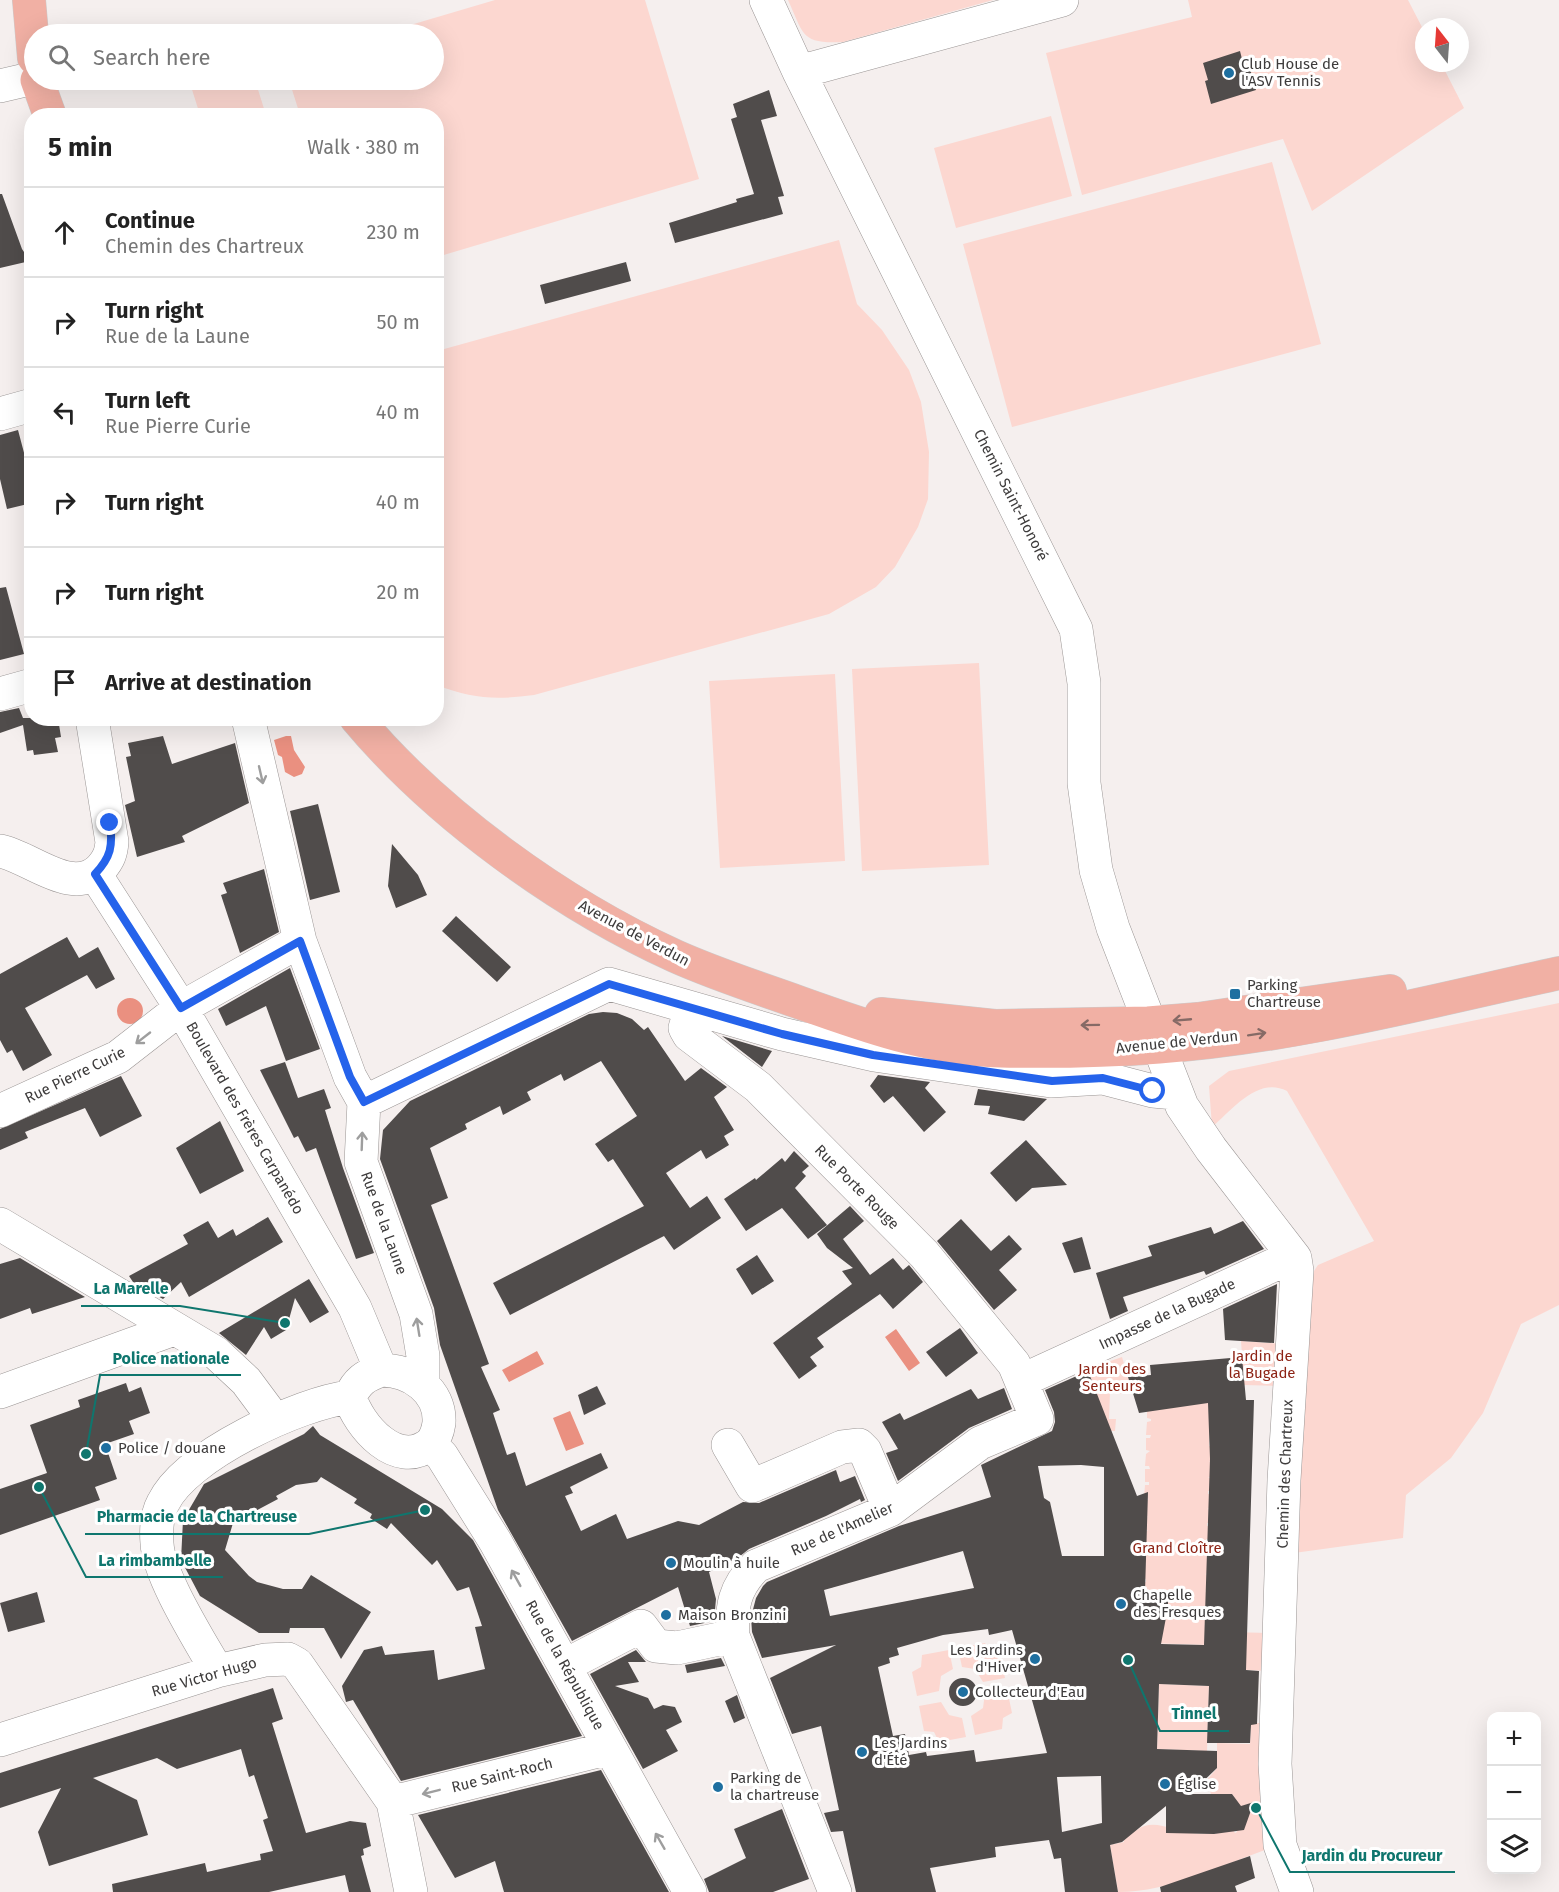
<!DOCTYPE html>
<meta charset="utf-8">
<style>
body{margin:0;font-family:"Fira Sans",sans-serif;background:#f6f6f6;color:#222}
.controls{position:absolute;right:18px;bottom:18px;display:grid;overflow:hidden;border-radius:12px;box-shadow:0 6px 24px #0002}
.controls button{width:54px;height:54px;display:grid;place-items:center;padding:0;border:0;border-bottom:2px solid #e0e0e0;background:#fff;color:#222;font:30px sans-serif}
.compass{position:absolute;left:1415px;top:18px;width:54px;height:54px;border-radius:50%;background:#fff;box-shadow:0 6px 24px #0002;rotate:343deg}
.stop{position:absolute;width:18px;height:18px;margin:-14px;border:4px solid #2563eb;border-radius:50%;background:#fff}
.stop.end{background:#2563eb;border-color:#fff;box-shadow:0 2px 6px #0008}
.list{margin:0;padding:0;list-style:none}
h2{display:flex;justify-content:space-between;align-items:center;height:78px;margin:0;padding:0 24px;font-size:26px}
h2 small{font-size:20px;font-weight:400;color:#767676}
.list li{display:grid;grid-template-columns:39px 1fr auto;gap:18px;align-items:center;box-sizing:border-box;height:90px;padding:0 24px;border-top:2px solid #e0e0e0}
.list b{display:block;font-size:22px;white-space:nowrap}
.list p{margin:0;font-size:20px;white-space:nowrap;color:#767676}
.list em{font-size:20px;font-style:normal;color:#767676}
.icon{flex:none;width:33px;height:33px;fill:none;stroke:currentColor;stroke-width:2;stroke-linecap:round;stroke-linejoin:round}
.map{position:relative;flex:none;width:1559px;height:1892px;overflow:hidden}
.search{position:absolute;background:#fff;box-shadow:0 6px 24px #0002;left:24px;top:24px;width:420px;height:66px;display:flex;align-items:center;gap:15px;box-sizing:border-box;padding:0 21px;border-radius:33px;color:#767676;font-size:22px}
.panel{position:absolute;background:#fff;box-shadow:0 6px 24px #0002;left:24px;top:108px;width:420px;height:618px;border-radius:24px}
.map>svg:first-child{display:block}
.green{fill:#fcd7d0}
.water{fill:#ea9080}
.building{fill:#504c4b;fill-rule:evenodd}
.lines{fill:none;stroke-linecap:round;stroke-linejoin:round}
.minor-casing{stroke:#9a9594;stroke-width:34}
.major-casing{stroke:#cdcccc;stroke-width:34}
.minor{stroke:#fff;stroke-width:33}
.major{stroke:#f1b0a4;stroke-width:33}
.oneway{stroke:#9e9e9e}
.oneway2{stroke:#866a66}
.route{stroke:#2563eb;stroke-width:8}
.poi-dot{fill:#1e6fa0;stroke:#fff;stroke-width:2}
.labels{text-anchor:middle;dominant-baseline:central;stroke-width:6;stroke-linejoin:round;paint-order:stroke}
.poi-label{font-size:15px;fill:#3e3c3c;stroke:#fff;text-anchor:start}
.street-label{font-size:15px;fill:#3e3c3c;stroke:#fff}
.park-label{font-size:15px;fill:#8d2416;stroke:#fff}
.leader{fill:none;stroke:#0f766e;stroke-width:2}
.callout-dot{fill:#0f766e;stroke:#fff;stroke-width:2}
.callout-label{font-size:16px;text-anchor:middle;font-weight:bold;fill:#0f766e;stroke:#fff;stroke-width:6;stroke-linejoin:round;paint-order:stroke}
</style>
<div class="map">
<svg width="1559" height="1892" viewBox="0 0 1559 1892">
<rect width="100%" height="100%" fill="#f5efee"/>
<path class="green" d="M495,0H645L699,179L437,257L436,116L300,115L289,80H434V34H380Z
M788,0H993L843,42C801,44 804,35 788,0Z
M1188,0H1408L1424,31V63H1441L1464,108L1312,211L1283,139L1082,195L1046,53L1192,17Z
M189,80H255L266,115H200Z
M1051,116L1072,196L956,228L934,148Z
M1272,162L1321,344L1012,427L963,244Z
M839,240L857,304L882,330L909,370L921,402L929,452L928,499L918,527L895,567L876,587L829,614L534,695C496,700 472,699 437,685V351Z
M979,663L989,865L862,871L852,669Z
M835,674L845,861L720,868L709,681Z
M1559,1003V1305L1521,1324L1483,1413L1451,1458L1406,1495L1403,1538L1294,1553L1296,1298L1318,1265L1374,1241L1287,1091C1258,1076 1233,1109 1212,1127L1209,1086L1229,1071Z
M1241,1341L1282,1344L1281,1386L1244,1385Z
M1122,1357L1133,1394L1110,1393L1109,1419H1116L1115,1431H1084L1093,1384L1087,1369Z
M1212,1399L1209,1443V1446H1214L1213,1459L1209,1462H1213V1475L1208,1478H1213L1212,1491H1208V1494H1212V1507L1207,1509L1212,1510L1211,1523H1207V1526H1211V1539H1206L1207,1542H1211V1556H1206L1211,1559L1210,1573L1205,1574L1210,1576V1590L1205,1591L1209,1593L1208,1623L1204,1624L1209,1626L1208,1645L1146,1643L1142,1582H1146V1579L1142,1578V1565L1147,1564L1142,1563L1143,1550L1147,1549L1143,1546V1533L1148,1530H1143L1144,1518L1148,1517L1144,1514V1501L1149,1499L1144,1498L1145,1485H1149V1482H1145V1469H1150L1149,1466H1145L1146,1454L1150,1451L1146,1450V1438H1150L1151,1435H1146L1147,1422L1151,1421V1419L1147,1418V1407L1194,1405L1196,1400Z
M1230,1632L1269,1633V1671L1246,1670Z
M985,1643L990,1652L1000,1654L1005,1678L983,1682L975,1669L962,1667L958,1648Z
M949,1650L953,1669L941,1676L939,1691L917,1696L912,1672L921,1667L922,1655Z
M1159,1684L1209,1686L1207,1751L1157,1749Z
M1007,1689L1012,1713L1003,1718L1002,1729L975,1735L971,1716L983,1708L985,1693Z
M941,1702L949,1715L962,1718L966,1737L939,1742L934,1732L924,1731L919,1706Z
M1251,1723H1267L1271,1848C1221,1865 1171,1892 1118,1892L1110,1845L1124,1842L1122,1831L1135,1828L1137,1830C1153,1817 1175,1832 1192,1833C1200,1834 1208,1833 1216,1834L1218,1826H1231L1235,1833L1237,1832L1234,1825L1248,1804L1240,1807L1232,1794H1211L1206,1781L1217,1768V1743L1250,1744Z"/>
<path class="water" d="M286,736H291L294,750L305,767L302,774L294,777L285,772L282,757L278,755L274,740Z
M117 1011a13 13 0 1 1 26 0a13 13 0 1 1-26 0Z
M896,1329L920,1363L909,1371L885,1337Z
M537,1351L544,1364L509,1382L502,1370Z
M570,1411L584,1444L566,1451L553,1418Z"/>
<path class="building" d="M1240,51L1244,67L1249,65L1256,90L1211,104L1205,81L1208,80L1203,63Z
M769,90L777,116L761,120L784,196L778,197L783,214L675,243L669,223L737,202L736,199L754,194L731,119L737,117L733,104Z
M0,194H2L22,249L30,261L0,268Z
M626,262L631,281L545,304L540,285Z
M18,430L32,483V503L7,509L0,479V435Z
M6,587L24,654L0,660V588Z
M19,708L23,718H58L61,737L55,738L58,752L34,755L33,750L27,751L23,725L0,733V712Z
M163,736L172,764L235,743L249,803L182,836L185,842L137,857L125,805L135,801L126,757L131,756L128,743Z
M318,804L340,892L310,900L290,811Z
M392,844L418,875L427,895L396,908L388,886Z
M264,869L279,932L240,953L221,895L227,893L223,883Z
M456,916L511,967L497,982L442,931Z
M67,937L79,958L98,947L115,979L96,989L87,975L25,1008L52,1055L23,1071L12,1050L7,1053L0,1040V974Z
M290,968L320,1049L286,1061L266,1006L226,1026L218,1009Z
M603,1012L617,1013L632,1019L644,1030L648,1027L685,1081L701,1068L727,1087L714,1097L734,1130L724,1136L729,1145L706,1159L701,1150L666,1173L690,1208L707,1196L721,1218L674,1250L664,1236L510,1315L493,1283L644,1206L613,1159L608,1162L595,1144L637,1116L601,1061L564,1081L561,1074L527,1092L531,1100L503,1115L500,1106L465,1124L467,1129L430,1148L448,1198L431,1205L489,1364L481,1367L500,1410L493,1413L507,1455L515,1452L526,1486L601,1453L608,1468L570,1487L573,1493L565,1496L581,1531L616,1514L627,1539L678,1521L699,1525L743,1502L759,1503L836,1470L840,1482L855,1476L865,1500L861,1502L860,1499L826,1516L749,1549L739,1557L709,1572L716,1599L714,1621L690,1626L678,1587L572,1641L498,1510L440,1345L434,1308L380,1159L383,1130L410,1101L589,1014Z
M722,1036L772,1051L762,1067Z
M285,1062L298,1098L324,1089L331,1108L325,1110L343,1168L374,1253L356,1259L316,1148L306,1152L298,1136L294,1138L260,1070Z
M878,1075L930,1082L925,1088L946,1112L924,1132L893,1096L884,1103L870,1086Z
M121,1076L142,1116L100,1137L85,1108L25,1132L28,1138L0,1150V1129Z
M978,1089L1047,1099L1024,1121L988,1114L990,1106L974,1105Z
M220,1121L244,1171L200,1194L176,1148Z
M1026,1140L1067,1185L1032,1188L1016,1202L990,1173Z
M794,1151L809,1166L802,1172L806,1176L795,1188L827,1225L808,1239L782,1208L746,1231L724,1199L755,1178L756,1180L782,1158L785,1162Z
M850,1206L864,1221L843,1239L870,1275L893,1258L903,1270L909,1265L923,1282L893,1309L880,1294L817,1338L824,1347L810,1357L817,1366L799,1379L773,1343L852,1284L842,1271L853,1268L827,1248L817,1234Z
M268,1217L283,1242L189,1297L181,1282L163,1299L133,1282L129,1276L188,1244L183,1235L208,1221L218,1238L233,1229L236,1236Z
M961,1219L991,1251L1009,1235L1022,1249L999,1270L1017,1290L994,1310L937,1241Z
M1243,1221L1264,1249L1206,1275L1204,1271L1123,1297L1128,1311L1110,1319L1096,1273L1152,1256L1148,1246L1211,1227L1214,1234Z
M1082,1237L1091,1269L1074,1273L1062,1243Z
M757,1255L774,1281L752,1295L736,1269Z
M20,1258L85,1297L32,1314L30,1308L0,1319V1264Z
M309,1279L329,1312L310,1323L295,1298L286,1330L271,1339L264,1327L246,1355L219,1333Z
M1277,1284L1274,1343L1225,1340L1223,1309Z
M960,1328L978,1353L946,1377L926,1352Z
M1242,1357L1246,1400H1254L1246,1670L1259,1671L1257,1724L1251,1725L1250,1743H1207L1209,1686L1159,1684L1157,1749L1217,1751V1768L1190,1794H1232L1241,1806L1254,1802L1244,1830L1214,1834L1166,1833V1806L1122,1842L1110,1845L1118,1892H1065L1061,1858L1054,1859L1049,1840L995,1847L996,1857L930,1868L936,1892H856L843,1831L831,1832L824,1813L839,1810L821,1726L792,1734L770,1678L836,1645L762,1658L752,1632L751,1617L756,1598L763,1586L767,1582L899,1526L991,1497L981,1465L1052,1431L1055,1422L1054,1412L1045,1390L1088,1371L1137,1496L1148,1492L1145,1592H1168V1607L1161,1644L1204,1645L1210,1459L1208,1403L1139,1413L1128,1377L1151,1375L1150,1365ZM1081,1465L1104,1467V1556H1062L1050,1502L1044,1498L1038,1466ZM963,1551L974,1588L830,1616L824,1590ZM988,1629L989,1635L1012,1630L1047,1753L976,1762L974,1750L927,1756L926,1752L909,1755L905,1734L893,1736L878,1667L890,1663L889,1658L899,1655L897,1648L943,1635ZM1101,1776L1102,1823L1062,1832L1057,1777Z
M126,1383L129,1392L141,1387L150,1413L129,1421L134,1434L105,1444L117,1479L95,1487L100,1500L0,1535V1489L47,1473L30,1425L80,1407L78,1400Z
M597,1386L606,1404L584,1415L578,1395Z
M1004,1388L1012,1409L969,1428L898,1481L886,1453L898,1449L882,1422L900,1413L904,1420L971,1389L978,1399Z
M313,1426L320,1435L442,1509L473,1540L582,1736L401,1781L353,1700L346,1702L342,1686L364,1650L382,1646L385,1655L434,1650L438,1680L485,1669L475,1627L482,1626L469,1587L457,1591L437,1560L432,1565L391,1523L387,1529L370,1518L372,1514L354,1503L357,1499L321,1477L317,1482L296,1485L276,1496L278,1499L233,1523L225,1550L249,1576L257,1582L283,1589H302L311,1575L371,1612L341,1659L324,1628H290L289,1633H259L200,1596L181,1560L183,1520L204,1484L304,1434Z
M37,1592L45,1622L8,1632L0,1603Z
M636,1650L646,1662H628L639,1682L615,1686L648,1698L654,1709L663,1705L675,1707L682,1722L666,1730L678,1751L643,1769L590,1674Z
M721,1658L725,1666L687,1673L685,1665Z
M949 1692a14 14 0 1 1 28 0a14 14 0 1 1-28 0Z
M273,1688L283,1719L272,1723L306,1833L350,1821L366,1823L371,1846L363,1849L364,1855L361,1856L371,1892H349L345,1875L269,1892H113L112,1884L205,1863L207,1872L261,1860L260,1854L273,1851L263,1820L268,1818L254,1775L249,1777L241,1749L177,1769L157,1758L93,1778L137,1800L148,1835L49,1866L38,1832L61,1788L0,1808V1773Z
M737,1695L745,1718L734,1723L725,1701Z
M601,1770L669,1892H504L495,1861L455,1878L418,1815Z
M782,1809L809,1879L773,1892H709L704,1879L746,1858L734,1829Z
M1250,1856L1255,1878L1235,1886L1237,1892H1161L1160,1887Z"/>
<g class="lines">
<g class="minor-casing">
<path id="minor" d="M766,0L799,72L1076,629L1084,683V783L1096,870L1113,928L1182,1106L1211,1149L1295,1258L1297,1271L1284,1480L1275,1764L1280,1845L1297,1892
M799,72L1062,0
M0,86L34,78
M0,414L32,405
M0,694L32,685
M248,718L300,941L350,1077L364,1102L361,1162L416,1314L423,1356V1385
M0,851C31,857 73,898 101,868C109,859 111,853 112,842L92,718
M95,874L181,1008L355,1308L381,1370
M691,1009L685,1028L689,1035L758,1087L924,1254L1014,1364L1037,1419L980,1443L890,1510L756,1566C734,1588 731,1607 733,1636L835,1892
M364,1102L609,984L782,1034L874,1055L1051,1081L1103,1078L1153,1091L1175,1093
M0,1111L118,1057L181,1008L300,941
M0,1224L216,1353L246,1381L275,1420
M381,1370C411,1370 441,1391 439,1423C438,1430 435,1439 430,1444C397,1471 358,1425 350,1397C357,1381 365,1376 381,1370Z
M1023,1380L1278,1263
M0,1392L174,1329
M430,1444L442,1456L495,1541L690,1892
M728,1445L752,1486L842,1447L859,1445L865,1451L890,1510
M566,1665L641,1626L656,1646L677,1648L733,1636
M217,1671C200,1641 158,1575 157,1543C156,1531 157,1514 163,1503C186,1455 300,1403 350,1397
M0,1740L217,1671L265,1660L288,1659L297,1664L393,1802L411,1892
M393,1802L610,1748"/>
</g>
<g class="major-casing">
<path id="major" d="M29,0L34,58
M37,80L50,116
M356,718C437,815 561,904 675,956C715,974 756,987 798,1002C865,1026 929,1049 1001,1051C1053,1052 1107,1051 1159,1047C1294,1037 1427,1002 1559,973
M881,1014L995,1026L1148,1023L1198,1019L1390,991"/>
</g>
<use href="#minor" class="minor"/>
<use href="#major" class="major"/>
</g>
<defs><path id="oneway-shaft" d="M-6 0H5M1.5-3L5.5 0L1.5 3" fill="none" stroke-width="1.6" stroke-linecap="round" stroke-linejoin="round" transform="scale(1.5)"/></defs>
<g class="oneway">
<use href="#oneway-shaft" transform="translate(261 775) rotate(77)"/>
<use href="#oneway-shaft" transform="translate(143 1038) rotate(142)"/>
<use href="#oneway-shaft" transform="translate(362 1141) rotate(-88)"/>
<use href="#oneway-shaft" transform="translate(418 1327) rotate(-99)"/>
<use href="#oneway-shaft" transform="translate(516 1578) rotate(-119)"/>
<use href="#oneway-shaft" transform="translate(431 1792) rotate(166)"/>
<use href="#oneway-shaft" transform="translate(660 1841) rotate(-120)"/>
</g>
<g class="oneway2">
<use href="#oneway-shaft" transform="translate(1182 1020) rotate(175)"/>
<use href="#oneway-shaft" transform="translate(1090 1025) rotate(179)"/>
<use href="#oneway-shaft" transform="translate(1257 1034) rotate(-9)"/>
</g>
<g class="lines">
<path class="route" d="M110,823C113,846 111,857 95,874L181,1008L300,941L350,1077L364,1102L609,984L782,1034L873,1055L1052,1081L1103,1078L1153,1091"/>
</g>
<g class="poi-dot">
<circle cx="1229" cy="73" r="6"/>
<rect x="1229" y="988" width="12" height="12" rx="3"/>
<circle cx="106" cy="1448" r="6"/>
<circle cx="671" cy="1563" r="6"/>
<circle cx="1121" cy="1604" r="6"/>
<circle cx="666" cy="1615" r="6"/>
<circle cx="1035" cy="1659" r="6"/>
<circle cx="963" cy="1692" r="6"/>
<circle cx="862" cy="1752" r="6"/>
<circle cx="1165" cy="1784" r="6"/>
<circle cx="718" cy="1787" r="6"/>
</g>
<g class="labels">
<g class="poi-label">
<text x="1241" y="64">Club House de<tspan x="1241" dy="17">l'ASV Tennis</tspan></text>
<text x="1247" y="985">Parking<tspan x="1247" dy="17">Chartreuse</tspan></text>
<text x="118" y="1448">Police / douane</text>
<text x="683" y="1563">Moulin à huile</text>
<text x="1133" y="1595">Chapelle<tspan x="1133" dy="17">des Fresques</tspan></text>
<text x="678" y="1615">Maison Bronzini</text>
<text x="1023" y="1650" text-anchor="end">Les Jardins<tspan x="1023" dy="17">d'Hiver</tspan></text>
<text x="975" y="1692">Collecteur d'Eau</text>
<text x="874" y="1743">Les Jardins<tspan x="874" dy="17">d'Été</tspan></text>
<text x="730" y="1778">Parking de<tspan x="730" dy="17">la chartreuse</tspan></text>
<text x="1177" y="1784">Église</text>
</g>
<g class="street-label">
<text transform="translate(1011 495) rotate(63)">Chemin Saint-Honoré</text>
<text transform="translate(634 933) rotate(28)">Avenue de Verdun</text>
<text transform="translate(1177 1042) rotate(-6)">Avenue de Verdun</text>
<text transform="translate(75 1075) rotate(-26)">Rue Pierre Curie</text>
<text transform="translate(245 1118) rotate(60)">Boulevard des Frères Carpanédo</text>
<text transform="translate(857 1187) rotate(45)">Rue Porte Rouge</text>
<text transform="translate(384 1223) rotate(70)">Rue de la Laune</text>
<text transform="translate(1167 1314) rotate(-25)">Impasse de la Bugade</text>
<text transform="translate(1285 1474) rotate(-88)">Chemin des Chartreux</text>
<text transform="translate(842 1529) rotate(-24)">Rue de l'Amelier</text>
<text transform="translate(565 1665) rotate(61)">Rue de la République</text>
<text transform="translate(204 1677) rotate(-16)">Rue Victor Hugo</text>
<text transform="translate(502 1775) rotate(-14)">Rue Saint-Roch</text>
</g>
<g class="park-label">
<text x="1262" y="1356">Jardin de<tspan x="1262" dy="17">la Bugade</tspan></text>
<text x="1112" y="1369">Jardin des<tspan x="1112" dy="17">Senteurs</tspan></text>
<text x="1177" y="1548">Grand Cloître</text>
</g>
</g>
<path class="leader" d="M285 1323L180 1306H81M86 1454L100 1375H241M425 1510L309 1534H85M39 1487L86 1577H223M1128 1660L1160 1731H1229M1256 1808L1290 1872H1455"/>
<g class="callout-dot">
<circle cx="285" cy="1323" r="6"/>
<circle cx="86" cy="1454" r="6"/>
<circle cx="425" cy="1510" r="6"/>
<circle cx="39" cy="1487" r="6"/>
<circle cx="1128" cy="1660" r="6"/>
<circle cx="1256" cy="1808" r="6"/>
</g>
<g class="callout-label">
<text x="131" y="1294">La Marelle</text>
<text x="171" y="1364">Police nationale</text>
<text x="197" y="1522">Pharmacie de la Chartreuse</text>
<text x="155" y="1566">La rimbambelle</text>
<text x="1194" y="1719">Tinnel</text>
<text x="1372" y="1861">Jardin du Procureur</text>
</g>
</svg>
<div class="controls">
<button>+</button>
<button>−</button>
<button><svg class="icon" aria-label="layers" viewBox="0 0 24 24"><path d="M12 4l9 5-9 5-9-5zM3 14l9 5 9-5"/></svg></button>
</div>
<svg class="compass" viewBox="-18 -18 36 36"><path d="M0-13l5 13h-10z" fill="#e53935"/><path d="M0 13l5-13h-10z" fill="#767676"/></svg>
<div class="stop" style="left:1153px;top:1091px"></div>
<div class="stop end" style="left:110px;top:823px"></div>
<div class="search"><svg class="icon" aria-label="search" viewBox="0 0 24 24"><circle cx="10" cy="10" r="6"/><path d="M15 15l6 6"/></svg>Search here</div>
<section class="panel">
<h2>5 min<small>Walk · 380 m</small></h2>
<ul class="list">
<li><svg class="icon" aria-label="ahead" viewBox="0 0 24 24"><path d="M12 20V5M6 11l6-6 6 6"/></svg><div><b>Continue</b><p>Chemin des Chartreux</p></div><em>230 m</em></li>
<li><svg class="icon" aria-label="right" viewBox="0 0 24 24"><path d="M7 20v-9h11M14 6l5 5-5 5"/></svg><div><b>Turn right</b><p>Rue de la Laune</p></div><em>50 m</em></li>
<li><svg class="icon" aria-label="left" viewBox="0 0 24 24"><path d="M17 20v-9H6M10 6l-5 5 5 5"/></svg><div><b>Turn left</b><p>Rue Pierre Curie</p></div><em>40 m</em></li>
<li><svg class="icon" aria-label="right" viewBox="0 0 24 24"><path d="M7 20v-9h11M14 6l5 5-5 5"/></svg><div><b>Turn right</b></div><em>40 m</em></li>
<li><svg class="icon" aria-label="right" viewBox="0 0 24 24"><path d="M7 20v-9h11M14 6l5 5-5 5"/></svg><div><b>Turn right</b></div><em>20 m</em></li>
<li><svg class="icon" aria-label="arrive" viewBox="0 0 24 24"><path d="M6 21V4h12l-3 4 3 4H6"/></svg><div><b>Arrive at destination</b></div></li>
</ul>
</section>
</div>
